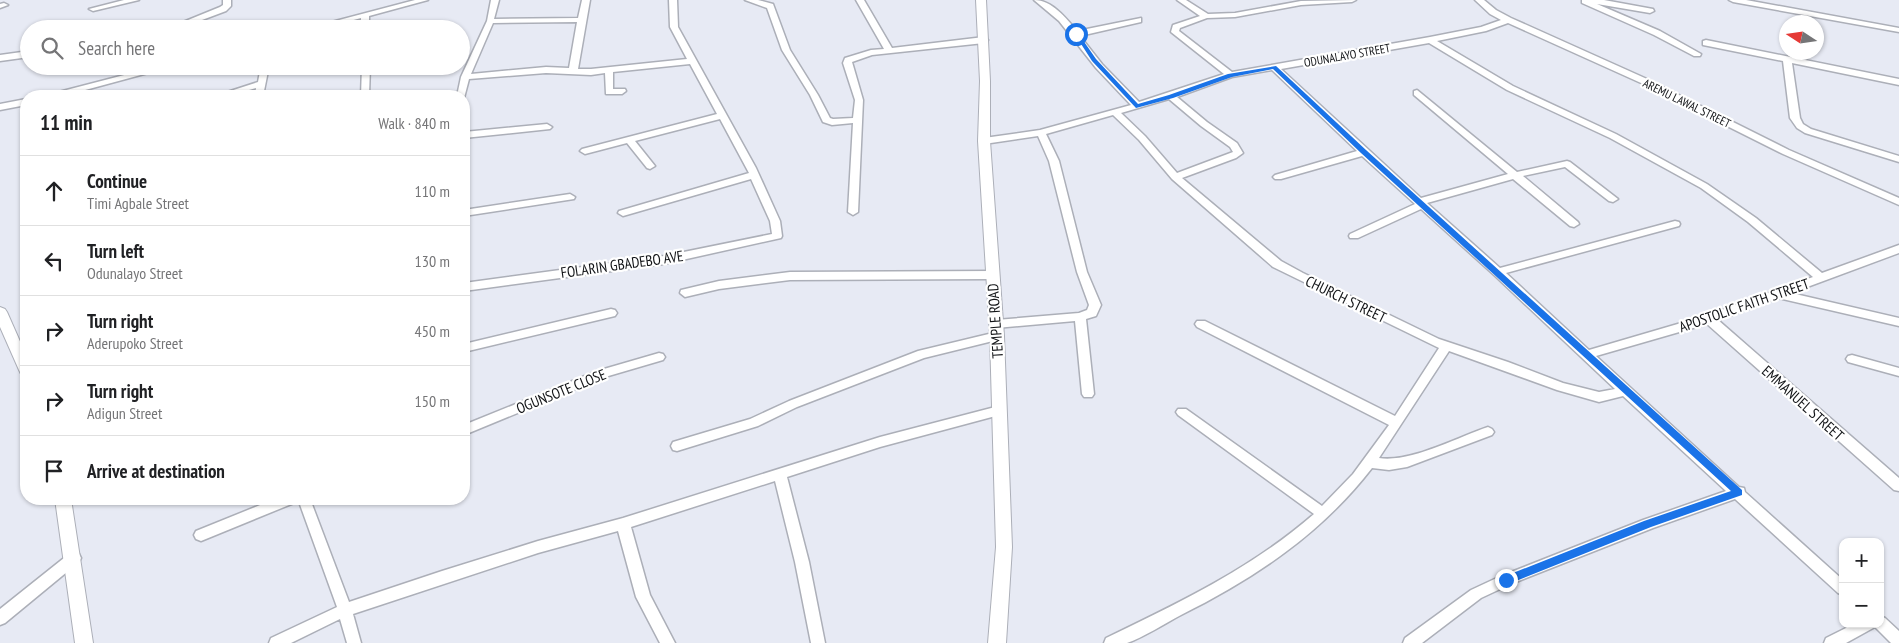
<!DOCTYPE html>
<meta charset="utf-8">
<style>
body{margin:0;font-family:"PT Sans Narrow",sans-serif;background:#f6f6f6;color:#202124}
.controls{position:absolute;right:15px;bottom:15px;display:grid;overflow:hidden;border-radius:10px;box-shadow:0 1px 4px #0004}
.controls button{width:45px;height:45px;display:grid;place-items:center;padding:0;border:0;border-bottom:1px solid #e0e0e0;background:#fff;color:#202124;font:25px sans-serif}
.compass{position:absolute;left:1779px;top:15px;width:45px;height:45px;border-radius:50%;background:#fff;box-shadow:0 1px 4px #0004;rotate:282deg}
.stop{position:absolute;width:15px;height:15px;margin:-11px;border:4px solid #1a73e8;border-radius:50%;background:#fff}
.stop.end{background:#1a73e8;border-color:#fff;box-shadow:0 1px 5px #0008}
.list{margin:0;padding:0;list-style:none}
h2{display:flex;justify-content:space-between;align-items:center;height:65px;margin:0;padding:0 20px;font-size:21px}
h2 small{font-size:16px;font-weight:400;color:#757577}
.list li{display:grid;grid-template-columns:32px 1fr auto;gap:15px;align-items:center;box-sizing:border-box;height:70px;padding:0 20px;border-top:1px solid #e0e0e0}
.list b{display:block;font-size:19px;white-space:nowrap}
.list p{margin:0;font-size:16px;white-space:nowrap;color:#757577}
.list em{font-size:16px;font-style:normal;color:#757577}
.icon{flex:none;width:28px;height:28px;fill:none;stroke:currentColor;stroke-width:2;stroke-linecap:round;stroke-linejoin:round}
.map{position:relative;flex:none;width:1899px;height:643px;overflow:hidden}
.search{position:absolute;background:#fff;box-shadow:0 1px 4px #0004;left:20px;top:20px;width:450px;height:55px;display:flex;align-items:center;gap:12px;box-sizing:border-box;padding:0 18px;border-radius:28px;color:#757577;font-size:19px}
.panel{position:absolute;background:#fff;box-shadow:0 1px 4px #0004;left:20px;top:90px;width:450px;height:415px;border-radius:20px}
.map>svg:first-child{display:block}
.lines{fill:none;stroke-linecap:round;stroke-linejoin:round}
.minor-casing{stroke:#acafb8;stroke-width:3}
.tertiary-casing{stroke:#acafb8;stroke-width:2}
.minor{fill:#fff;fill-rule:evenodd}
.tertiary{fill:#fff;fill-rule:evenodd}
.route{fill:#1a73e8}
.labels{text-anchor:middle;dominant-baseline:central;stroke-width:4.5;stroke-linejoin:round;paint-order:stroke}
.far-street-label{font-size:12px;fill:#111316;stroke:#fff}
.street-label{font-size:15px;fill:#111316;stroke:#fff}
</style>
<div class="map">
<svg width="1899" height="643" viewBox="0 0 1899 643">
<rect width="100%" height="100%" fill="#e7eaf4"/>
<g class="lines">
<g class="minor-casing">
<path id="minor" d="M124,0H139L93,11L89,9Z
M223,0H231V6L226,11L178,29H166L220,7L223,5Z
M415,0H428L369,16V29H361V18L320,29H305Z
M491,0H499L494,19L578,18L582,0H590L578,69H591L687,59L670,27L669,0H677L678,27L756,168L780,221L782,236L781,238L664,264L464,291V283L664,256L772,234L770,221L751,179L623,216L618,213L619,211L749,173L720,119L635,141L655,166L650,169L647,168L627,143L585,154L580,151L582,149L717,114L690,64L613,72V89H625L626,91L622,94H606L605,73L591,75L546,73L469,79L464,98V96H457L461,77L487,21ZM577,22L569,68L546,67L471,74L493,23Z
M745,0H758L773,4L790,50L818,95L830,118L833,119L853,118L855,100L843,63L845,58L871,50L884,49L856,0H864L892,48L984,37L988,40L984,43L872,55L852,62L863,100L858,212L853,215L848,212L853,123L832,125L823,122L810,95L782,50L767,8Z
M1034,0C1052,0 1066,18 1077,31L1141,18V22L1080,36L1102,64L1139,102L1224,74L1171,32L1173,25L1200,16L1177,0H1186L1208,14L1235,13L1301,1L1356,0L1352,2L1301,5L1235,17L1207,18L1180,28L1179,31L1232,72L1430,37L1481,27L1501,20L1490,14L1475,0H1484L1496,10L1511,18L1647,79L1789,150L1899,198V205L1783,154L1641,83L1508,23L1486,31L1437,41L1513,86L1616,134L1707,184L1756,218L1822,273L1899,245V253L1791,293L1899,318V326L1778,298L1718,320L1899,478V491L1894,490L1707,324L1596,356L1739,487L1744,488L1745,492L1843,580V595L1838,593L1735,499L1653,528L1511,584L1481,598L1422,643H1403L1405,638L1471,590L1501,576L1643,520L1726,491L1623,396L1599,402L1557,390L1449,351L1379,458C1410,463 1458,437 1488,427L1492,429L1494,432L1492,435L1407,467L1389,470L1372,468C1321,534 1255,578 1181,615C1166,623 1142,638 1127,643C1120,643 1111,643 1104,643L1106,638C1179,603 1252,568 1314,514L1178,415L1176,412L1178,409H1186L1322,506L1353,474L1389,425L1197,327L1195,324L1197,321H1205L1395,416L1439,348L1273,267L1172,179L1139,140L1113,115L1046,134L1059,161L1087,272L1101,305L1096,316L1086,319L1094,394L1092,397H1084L1082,394L1075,321L996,328L992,327L990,324L996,320L1079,313L1087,310L1089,305L1077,272L1049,161L1038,136L984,144L979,141L984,138L1040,130L1131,105L1096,68L1059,21ZM1429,43L1507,90L1610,138L1701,188L1748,222L1813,277L1705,316L1589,350L1506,273L1679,226L1680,224L1679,222L1675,221L1500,268L1427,203L1513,179L1570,226L1574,227L1579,224L1578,222L1523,176L1565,167L1609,201L1613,202L1618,199L1570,162L1567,161L1517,172L1417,90L1414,91V95L1508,174L1421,198L1281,69ZM1272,70L1357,151L1275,175L1273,177L1275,179H1281L1362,156L1415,204L1350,234L1349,236L1350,238H1358L1421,209L1494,275L1615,389L1599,392L1563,383L1508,362L1439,339L1303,273L1281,261L1182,178L1236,158L1243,153L1237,143L1207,122L1177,97L1232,77ZM1169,99L1201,126L1230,147L1233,152L1177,173L1145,136L1121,113Z
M1582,0H1604L1653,9L1654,11L1650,13L1597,4L1660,31L1701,54L1700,56H1694L1654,35L1582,3Z
M1729,0H1746L1899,28V32L1733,2Z
M4,3L8,5L0,8V4Z
M1706,40L1899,79V85L1792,63L1800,118L1803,124L1811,129L1899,156V162L1805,133L1797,128L1790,118L1783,61L1703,45V41Z
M29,51V57L0,61V55Z
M159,66H174L63,96H50L51,94Z
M261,66H269L263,96H255L256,88L228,96H215L258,82Z
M362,66H370L369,96H361Z
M26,99V105L0,110V104Z
M547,124L552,127L550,129L464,138V132Z
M570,194L575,197L574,199L464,216V210Z
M992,271L997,275L992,279L790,280L719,289L685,297L680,293L681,290L719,281L790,272Z
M611,309L615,310L617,313L615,316L464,352V344Z
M997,332L1001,333L1003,336L1001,339L924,358L797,407L758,426L677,451L673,450L671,446L673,442L750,419L789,401L918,351Z
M659,353L663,354L665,357L663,360L605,377L464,435V425L597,371Z
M1852,355L1899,368V376L1848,362L1846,359L1848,356Z
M999,406L1003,408L1005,411L1003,414L880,447L787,477L809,562L825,643H811L795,562L775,481L631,527L650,595L675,643H660L636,597L618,531L538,553L353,614L361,643H347L340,619L291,643H269L271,638L337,607L298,499H310L349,602L442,571L538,541L623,518L880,437Z
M275,499H296L294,503L201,541L196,539L194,535L196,531Z
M74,552L79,554L81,558L79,562L5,623L0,625V609L69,554Z
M1880,616L1885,618L1899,631V643H1891L1875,627L1846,643H1824L1826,638L1854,624H1880Z"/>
</g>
<g class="tertiary-casing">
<path id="tertiary" d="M976,0H986L990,81V141L1004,336L1012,547L1006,643H988L996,547L990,336L978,141L980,81Z
M0,307L5,309L7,312L26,355V375L21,374L19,370L0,327Z
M55,499H71L93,643H75Z"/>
</g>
<use href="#minor" class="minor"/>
<use href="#tertiary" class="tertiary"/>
</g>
<path class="route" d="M1074,33H1078L1096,59L1138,104L1169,95L1228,74L1276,66L1366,150L1742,490V495L1651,527L1506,585L1503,583V577L1644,521L1731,491L1361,153L1273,69L1232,77L1173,98L1136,108L1092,61Z"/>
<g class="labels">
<g class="far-street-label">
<text transform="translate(1347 55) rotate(-10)">ODUNALAYO STREET</text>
<text transform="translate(1687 103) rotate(26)">AREMU LAWAL STREET</text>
</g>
<g class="street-label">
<text transform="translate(622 264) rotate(-8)">FOLARIN GBADEBO AVE</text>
<text transform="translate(1346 299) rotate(26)">CHURCH STREET</text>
<text transform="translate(1744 305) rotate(-19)">APOSTOLIC FAITH STREET</text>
<text transform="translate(995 321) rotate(-94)">TEMPLE ROAD</text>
<text transform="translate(561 391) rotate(-22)">OGUNSOTE CLOSE</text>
<text transform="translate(1803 403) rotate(42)">EMMANUEL STREET</text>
</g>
</g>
</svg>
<div class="controls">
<button>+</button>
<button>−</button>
</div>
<svg class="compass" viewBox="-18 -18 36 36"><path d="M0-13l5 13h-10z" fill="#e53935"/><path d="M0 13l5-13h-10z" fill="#757577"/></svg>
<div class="stop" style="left:1076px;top:34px"></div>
<div class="stop end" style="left:1506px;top:580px"></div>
<div class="search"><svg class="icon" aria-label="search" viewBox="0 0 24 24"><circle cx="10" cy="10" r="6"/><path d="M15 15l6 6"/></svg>Search here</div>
<section class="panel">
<h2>11 min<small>Walk · 840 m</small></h2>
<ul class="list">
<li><svg class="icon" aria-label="ahead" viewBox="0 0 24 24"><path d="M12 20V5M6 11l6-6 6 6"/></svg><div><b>Continue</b><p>Timi Agbale Street</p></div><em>110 m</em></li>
<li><svg class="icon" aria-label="left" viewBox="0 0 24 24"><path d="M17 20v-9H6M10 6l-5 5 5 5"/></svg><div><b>Turn left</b><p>Odunalayo Street</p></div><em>130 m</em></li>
<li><svg class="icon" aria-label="right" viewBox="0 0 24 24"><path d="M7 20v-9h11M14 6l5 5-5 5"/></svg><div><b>Turn right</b><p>Aderupoko Street</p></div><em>450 m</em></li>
<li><svg class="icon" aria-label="right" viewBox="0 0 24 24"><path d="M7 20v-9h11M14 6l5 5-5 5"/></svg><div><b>Turn right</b><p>Adigun Street</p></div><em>150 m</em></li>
<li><svg class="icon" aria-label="arrive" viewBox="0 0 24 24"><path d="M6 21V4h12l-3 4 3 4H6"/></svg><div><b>Arrive at destination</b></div></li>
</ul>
</section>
</div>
